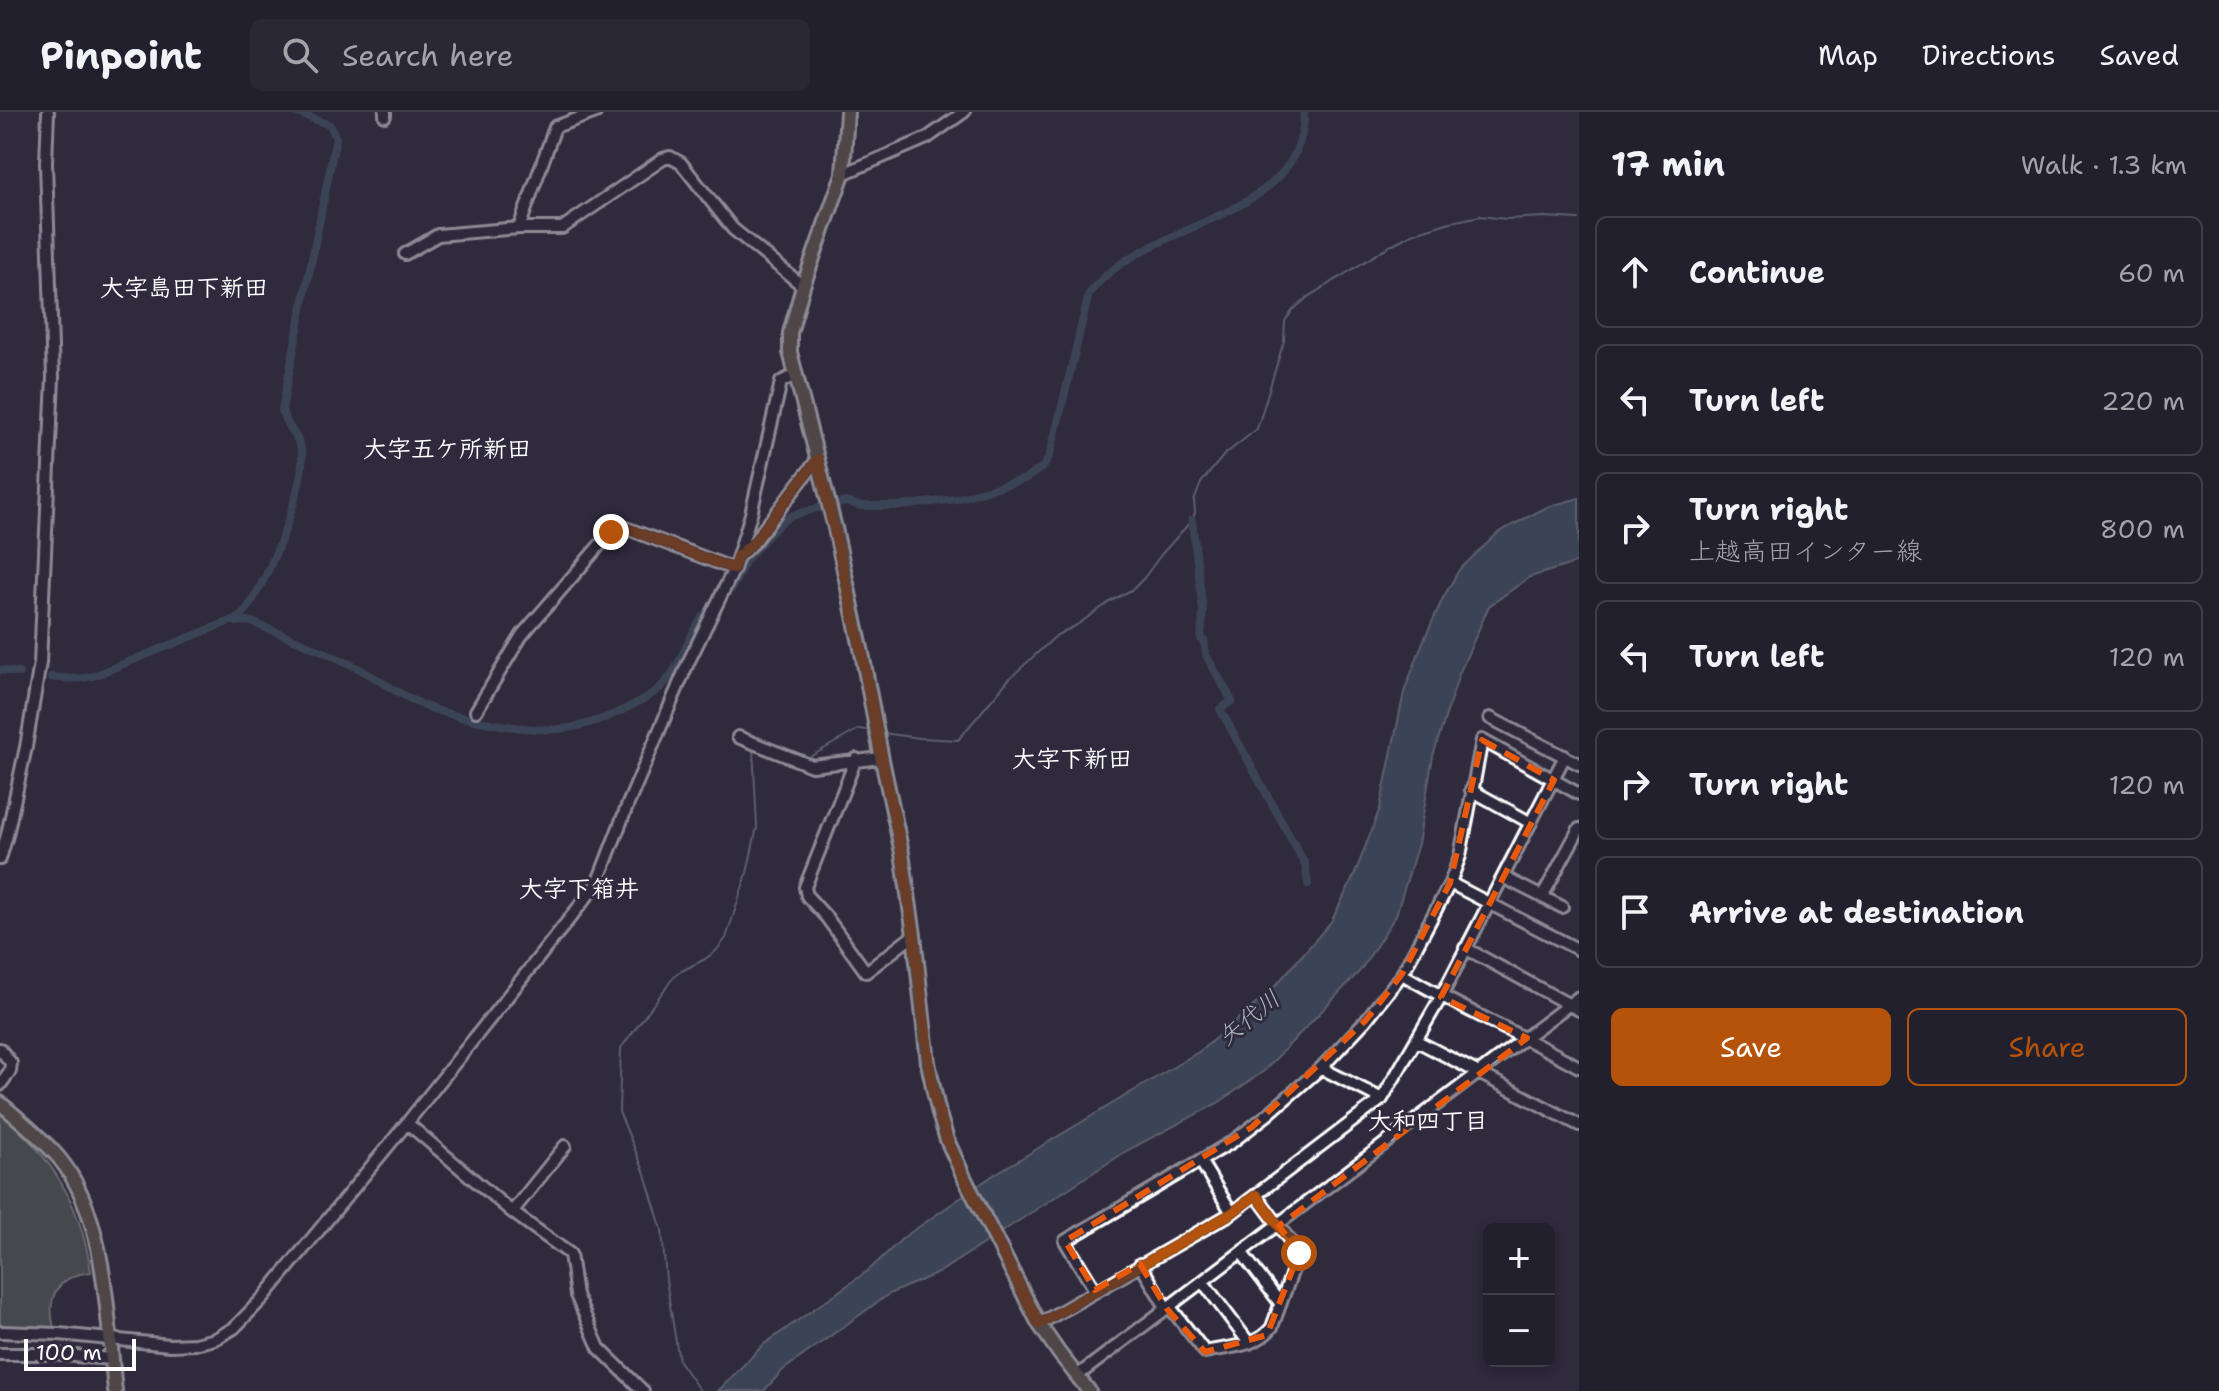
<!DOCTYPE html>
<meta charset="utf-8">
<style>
body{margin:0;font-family:"Shantell Sans","Klee One",sans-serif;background:#2b2836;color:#f1f3f6}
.controls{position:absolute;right:24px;bottom:24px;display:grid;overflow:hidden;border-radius:12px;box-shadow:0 4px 12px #0003}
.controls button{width:72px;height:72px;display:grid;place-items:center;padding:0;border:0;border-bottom:2px solid #403e4a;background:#23202e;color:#f1f3f6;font:40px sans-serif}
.scale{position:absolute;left:24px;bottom:20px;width:112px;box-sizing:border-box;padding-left:8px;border:4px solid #fff;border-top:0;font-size:22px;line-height:28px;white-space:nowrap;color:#fff;-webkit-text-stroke:6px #2f2a3d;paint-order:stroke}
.stop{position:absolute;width:24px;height:24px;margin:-18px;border:6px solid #b45309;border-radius:50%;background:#fff}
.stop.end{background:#b45309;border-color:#fff;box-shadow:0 2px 8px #0008}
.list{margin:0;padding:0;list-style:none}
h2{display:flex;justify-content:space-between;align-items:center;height:104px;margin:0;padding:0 32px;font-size:34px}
h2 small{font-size:26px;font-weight:400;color:#a3a3aa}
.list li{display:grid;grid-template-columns:52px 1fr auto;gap:24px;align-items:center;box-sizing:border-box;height:112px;margin:0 16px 16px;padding:0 16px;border:2px solid #403e4a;border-radius:12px}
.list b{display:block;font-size:30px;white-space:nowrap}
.list p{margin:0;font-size:26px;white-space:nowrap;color:#a3a3aa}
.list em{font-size:26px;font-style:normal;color:#a3a3aa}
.actions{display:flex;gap:16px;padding:24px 32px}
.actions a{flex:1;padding:18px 0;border:2px solid #b45309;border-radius:12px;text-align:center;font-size:28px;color:#b45309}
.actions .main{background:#b45309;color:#fff}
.icon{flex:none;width:44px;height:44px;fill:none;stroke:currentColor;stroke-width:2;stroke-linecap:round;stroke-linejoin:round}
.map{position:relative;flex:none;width:1579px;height:1279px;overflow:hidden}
header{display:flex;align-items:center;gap:48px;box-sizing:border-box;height:112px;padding:0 40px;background:#23202e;border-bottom:2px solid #403e4a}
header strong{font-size:38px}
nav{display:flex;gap:44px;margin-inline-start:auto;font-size:28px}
.search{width:560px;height:72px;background:#2b2836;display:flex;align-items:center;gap:20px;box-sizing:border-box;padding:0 28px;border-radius:12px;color:#a3a3aa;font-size:30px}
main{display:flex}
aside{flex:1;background:#23202e}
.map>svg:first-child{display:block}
.green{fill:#606d62;stroke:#b0b6b0;stroke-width:2}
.water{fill:#4b6375;stroke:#93a1ac;stroke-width:2}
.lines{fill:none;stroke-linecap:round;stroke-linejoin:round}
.stream{stroke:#93a1ac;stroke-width:2}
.canal{stroke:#4b6375;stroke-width:8}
.minor-casing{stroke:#fff;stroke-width:16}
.major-casing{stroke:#fff;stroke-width:18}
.minor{stroke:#2f2a3d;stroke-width:10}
.major{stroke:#756b55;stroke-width:12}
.route{stroke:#b45309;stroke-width:10}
.marked{fill:none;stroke:#e8590c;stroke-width:6;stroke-dasharray:16 10;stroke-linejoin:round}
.labels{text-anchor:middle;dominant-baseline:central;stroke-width:6;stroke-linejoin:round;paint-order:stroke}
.neighbourhood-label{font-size:24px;font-weight:bold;fill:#fff;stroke:#2f2a3d}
.water-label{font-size:24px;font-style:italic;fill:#aeb9c1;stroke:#2f2a3d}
</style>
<header>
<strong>Pinpoint</strong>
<div class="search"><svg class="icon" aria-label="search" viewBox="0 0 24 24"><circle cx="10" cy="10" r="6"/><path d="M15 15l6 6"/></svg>Search here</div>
<nav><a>Map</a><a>Directions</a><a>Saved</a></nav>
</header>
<main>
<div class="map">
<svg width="1579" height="1279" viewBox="0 0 1579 1279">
<rect width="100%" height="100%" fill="#2f2a3d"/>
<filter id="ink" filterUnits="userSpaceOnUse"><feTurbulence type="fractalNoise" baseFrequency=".0125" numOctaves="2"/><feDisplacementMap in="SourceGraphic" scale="16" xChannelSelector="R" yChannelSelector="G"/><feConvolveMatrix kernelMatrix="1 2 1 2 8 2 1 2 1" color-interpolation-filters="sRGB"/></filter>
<g filter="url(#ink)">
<path class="green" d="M0,1001C53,1045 81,1092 91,1160C57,1164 46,1185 54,1216L0,1214Z"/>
<path class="water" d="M1579,386V450L1530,465L1489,494L1459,562L1433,644L1418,732L1396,803L1360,859L1264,959L1218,991L1128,1038L938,1161L889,1182L783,1258L764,1279H718L763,1233L869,1158L904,1125L995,1062L1200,939L1269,881L1331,810L1354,764L1380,696L1404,580L1423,530L1443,486L1459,458L1499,420L1547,395Z"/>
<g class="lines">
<path class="stream" d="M882,621L920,626L958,628L1009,567L1057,523L1077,513L1111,489L1133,477L1144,466L1160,444L1192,408L1195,401L1194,389L1201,371L1224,343L1257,317L1284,229L1285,209L1293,198L1308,185L1393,132L1412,122L1447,111L1480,104L1506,107L1544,105L1579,107
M806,647L859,617L872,619
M700,1279L679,1249L666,1168L662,1118L644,1059L619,1000L621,936L676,862L705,847L716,839L726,826L747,761L757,715L753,635"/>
<path class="canal" d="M833,393L846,390L861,394H900L956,387L1025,367L1044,354L1050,343L1089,182C1143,106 1305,112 1304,0
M1192,408L1203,499L1201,527L1204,528L1206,543L1232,589L1220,597L1305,752L1308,772
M731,478L746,448L780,411L791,404L821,395
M236,510L249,509C285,524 321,537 356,555C381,568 403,586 430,596C449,603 469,607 489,611C544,621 573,622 625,597C638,590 650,585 661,575C684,553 687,518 713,494
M0,558L19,561
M51,565C67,567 81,568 96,563L240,505C264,481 306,375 302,342C300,324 285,314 282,297L336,26L330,13L295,0"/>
<g class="minor-casing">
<path id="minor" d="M385,0V4
M843,62L927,26L964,0
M519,116L555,15L596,0
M405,142L438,123L519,116H562L663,47L670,45L681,51L733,117L803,174
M739,444L753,431L818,347
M476,599L522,523L611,420L623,415L734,457
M1490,606L1579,652
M738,625L812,654L881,646
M856,647L805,775L807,784L827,806L866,860L914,823
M1471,678L1531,711
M0,747L7,723L26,635L40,551L53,266L46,51L48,0
M1503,765L1562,795
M1450,771L1579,838
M1542,785L1579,717
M1465,836L1579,898
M1402,862C1460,896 1521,923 1579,955
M1417,929L1579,1013
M0,937L11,951L10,959L0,973
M1321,956L1366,908L1402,862L1450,771L1460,744L1482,628L1579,682
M407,1011L512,1100L570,1142L576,1183L599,1236L643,1279
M1201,1050L1232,1101
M512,1100L565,1034
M1242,1141L1280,1191
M1140,1152L1167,1197
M1203,1170L1249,1231
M1095,1178L1065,1129L1232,1030L1267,1003L1321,956L1382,987
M1170,1195L1205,1240C1227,1235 1258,1235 1272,1215L1299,1141L1256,1083
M1039,1212L1232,1101L1382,987L1441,885L1565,644
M0,1220L59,1222L170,1233L195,1232L215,1227L234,1216L264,1185L407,1011L597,772L628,692L688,551L734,457L751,402L781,270L789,266L796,265
M0,1242H52L111,1247
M1077,1264L1579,885"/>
</g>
<g class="major-casing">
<path id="major" d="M847,0L843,62L803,174L790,221V240L835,416L862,541L882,648L902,741L914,823L928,951L939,1002L947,1028L963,1063L1039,1212L1059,1241L1089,1279
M0,991C20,1008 42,1026 59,1046C107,1104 107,1207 115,1279"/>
</g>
<use href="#minor" class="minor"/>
<use href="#major" class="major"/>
</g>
</g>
<g class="lines" filter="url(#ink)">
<path class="route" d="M611,420L623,415L734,457L737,445L753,431L818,347L862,541L882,648L902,741L914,823L933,981L947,1028L959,1056L1039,1212L1232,1101L1256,1083L1299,1141"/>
</g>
<path d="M0 0H1579V1279H0ZM1482,628L1554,668L1441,885L1527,926L1279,1114L1299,1141L1267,1223L1205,1240L1167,1197L1140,1152L1095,1178L1065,1129L1252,1015L1366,908L1402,862L1450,771Z" fill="#2f2a3d" fill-opacity=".55" fill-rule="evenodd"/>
<path class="marked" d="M1482,628L1554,668L1441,885L1527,926L1279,1114L1299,1141L1267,1223L1205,1240L1167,1197L1140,1152L1095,1178L1065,1129L1252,1015L1366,908L1402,862L1450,771Z"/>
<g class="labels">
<g class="neighbourhood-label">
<text x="184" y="176">大字島田下新田</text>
<text x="447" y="337">大字五ケ所新田</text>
<text x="1072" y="647">大字下新田</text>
<text x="579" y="777">大字下箱井</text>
<text x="1428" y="1009">大和四丁目</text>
</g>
<g class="water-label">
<text transform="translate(1249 906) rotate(-39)">矢代川</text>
</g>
</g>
</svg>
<div class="controls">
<button>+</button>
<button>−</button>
</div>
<div class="scale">100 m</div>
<div class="stop" style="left:1299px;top:1141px"></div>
<div class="stop end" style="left:611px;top:420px"></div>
</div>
<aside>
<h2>17 min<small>Walk · 1.3 km</small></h2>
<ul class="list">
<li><svg class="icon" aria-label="ahead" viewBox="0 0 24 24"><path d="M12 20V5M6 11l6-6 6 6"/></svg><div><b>Continue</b></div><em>60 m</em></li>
<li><svg class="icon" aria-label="left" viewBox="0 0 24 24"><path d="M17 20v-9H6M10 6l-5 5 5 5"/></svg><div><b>Turn left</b></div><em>220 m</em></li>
<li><svg class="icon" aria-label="right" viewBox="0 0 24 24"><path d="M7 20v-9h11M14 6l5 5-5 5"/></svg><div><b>Turn right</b><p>上越高田インター線</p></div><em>800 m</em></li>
<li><svg class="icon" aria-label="left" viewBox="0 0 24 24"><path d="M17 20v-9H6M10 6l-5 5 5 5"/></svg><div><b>Turn left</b></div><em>120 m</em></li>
<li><svg class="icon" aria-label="right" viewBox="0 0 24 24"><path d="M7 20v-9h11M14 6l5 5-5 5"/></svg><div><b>Turn right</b></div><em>120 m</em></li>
<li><svg class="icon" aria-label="arrive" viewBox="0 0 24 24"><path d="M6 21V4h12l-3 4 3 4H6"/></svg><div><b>Arrive at destination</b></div></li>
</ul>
<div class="actions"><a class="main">Save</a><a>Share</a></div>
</aside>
</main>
